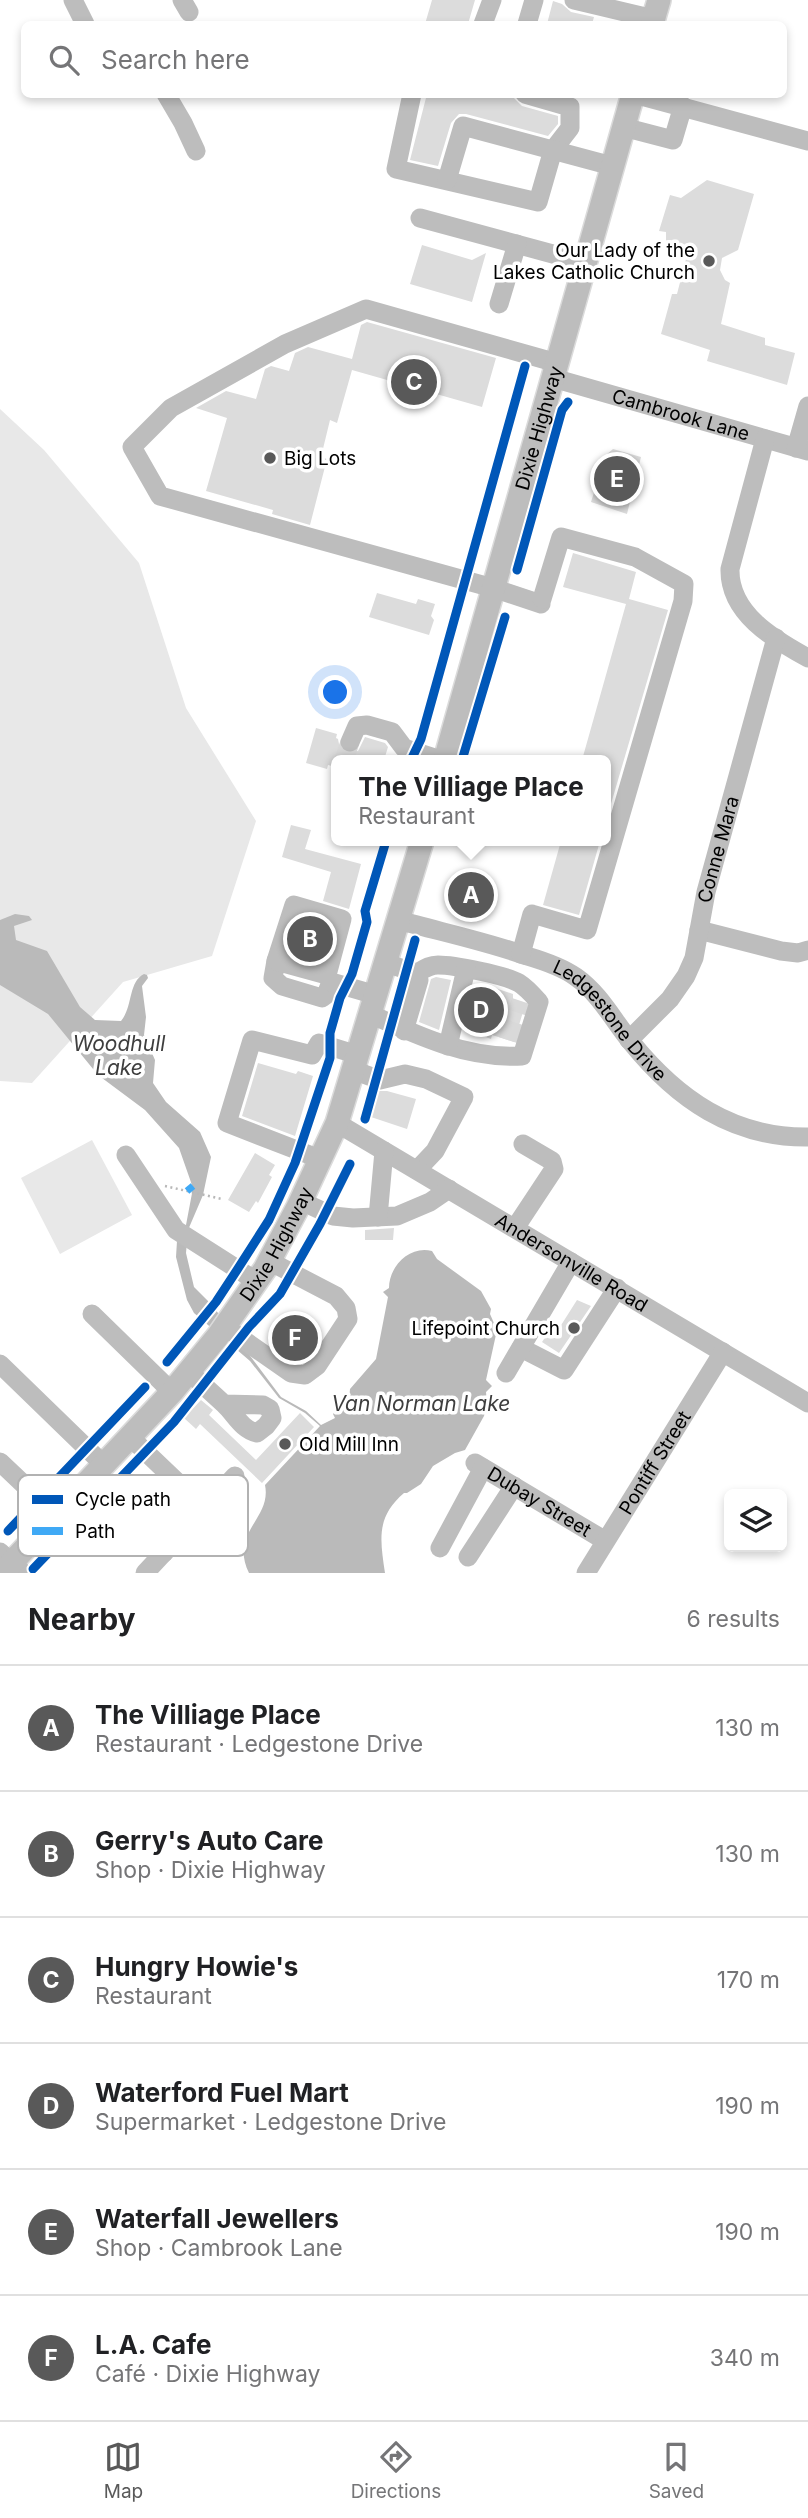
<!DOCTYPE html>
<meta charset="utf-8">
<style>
body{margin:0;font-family:Inter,sans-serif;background:#f2f2f2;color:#202124}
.controls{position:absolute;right:21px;bottom:21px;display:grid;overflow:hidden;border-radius:10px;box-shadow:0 4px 10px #0003}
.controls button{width:63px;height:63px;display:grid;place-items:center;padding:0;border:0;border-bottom:2px solid #e0e0e0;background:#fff;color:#202124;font:35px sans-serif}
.you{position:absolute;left:336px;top:693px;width:24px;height:24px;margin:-18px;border:5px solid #fff;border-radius:50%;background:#1a73e8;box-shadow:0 0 0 10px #1a73e833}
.badge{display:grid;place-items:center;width:46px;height:46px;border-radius:50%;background:#595959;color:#fff;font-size:23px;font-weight:700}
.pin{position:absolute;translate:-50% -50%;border:4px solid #fff;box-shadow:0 2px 7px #0006}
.popup{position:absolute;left:331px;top:755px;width:280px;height:91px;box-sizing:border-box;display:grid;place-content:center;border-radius:10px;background:#fff;filter:drop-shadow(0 2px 5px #0005);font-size:23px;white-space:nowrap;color:#757577}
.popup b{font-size:26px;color:#202124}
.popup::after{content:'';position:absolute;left:50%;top:100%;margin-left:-14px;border:14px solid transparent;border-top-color:#fff}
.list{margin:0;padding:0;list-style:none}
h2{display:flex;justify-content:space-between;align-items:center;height:91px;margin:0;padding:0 28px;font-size:30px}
h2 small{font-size:23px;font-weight:400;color:#757577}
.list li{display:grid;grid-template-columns:46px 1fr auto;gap:21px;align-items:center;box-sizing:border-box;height:126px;padding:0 28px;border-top:2px solid #e0e0e0}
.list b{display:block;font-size:26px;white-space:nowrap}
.list p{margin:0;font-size:23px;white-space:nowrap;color:#757577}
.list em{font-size:23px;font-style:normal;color:#757577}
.icon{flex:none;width:38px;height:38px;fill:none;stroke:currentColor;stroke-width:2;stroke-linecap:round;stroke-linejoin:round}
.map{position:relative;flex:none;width:808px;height:1573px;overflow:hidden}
.search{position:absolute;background:#fff;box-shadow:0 4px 10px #0003;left:21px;right:21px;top:21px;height:77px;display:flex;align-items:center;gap:18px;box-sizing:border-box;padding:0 24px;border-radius:10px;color:#757577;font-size:26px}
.sheet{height:847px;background:#fff}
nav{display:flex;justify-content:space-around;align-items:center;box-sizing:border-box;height:98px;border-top:2px solid #e0e0e0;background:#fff;font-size:19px;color:#757577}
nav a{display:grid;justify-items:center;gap:4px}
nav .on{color:#595959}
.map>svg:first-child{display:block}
.green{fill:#e8e8e8}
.water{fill:#bababa}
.building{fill:#dcdcdc}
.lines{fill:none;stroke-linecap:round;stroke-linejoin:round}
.minor-tunnel{stroke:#d9d9d9;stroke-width:19;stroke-dasharray:19 10;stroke-linecap:butt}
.major-casing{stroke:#dbdbdb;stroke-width:26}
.path{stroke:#b8b8b8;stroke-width:2.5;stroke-dasharray:2 3.5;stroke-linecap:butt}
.minor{stroke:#bdbdbd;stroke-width:19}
.major{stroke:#bdbdbd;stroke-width:23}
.quiet{stroke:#3fa9f5;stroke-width:7;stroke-dasharray:14 7;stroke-linecap:butt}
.cycleway-casing{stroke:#fff;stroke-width:13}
.cycleway{stroke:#0057b8;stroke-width:9}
.poi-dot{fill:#595959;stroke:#fff;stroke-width:2.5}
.labels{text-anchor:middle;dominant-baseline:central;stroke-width:7;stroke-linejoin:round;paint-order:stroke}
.poi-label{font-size:19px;fill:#000;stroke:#fff;text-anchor:end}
.street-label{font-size:19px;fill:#000;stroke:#fff}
.water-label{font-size:21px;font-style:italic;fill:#3e3e3e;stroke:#fff}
.key{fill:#fff;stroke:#b2b2b2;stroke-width:2}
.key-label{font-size:19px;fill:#000}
</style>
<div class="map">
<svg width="808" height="1573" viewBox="0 0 808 1573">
<rect width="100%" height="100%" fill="#fff"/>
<path class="green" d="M0,409L44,450L139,563L186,708L256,821L212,956L123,982L32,1083L0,1081Z
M92,1140L132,1215L60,1254L21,1178Z"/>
<path class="water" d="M15,914L29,916L32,920L14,926L16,940L47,951L80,1007L95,1020L121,1021C133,1007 128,982 144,974L147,975L148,978L142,986L146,1017L144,1035L155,1060L153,1083L166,1102L200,1132L211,1157L203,1195L188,1230L186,1253L194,1287L212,1305L281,1397L306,1411L321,1425L335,1418L333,1414L346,1400H349L350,1389L376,1359L388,1297L383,1292L389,1288C389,1266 410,1245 432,1251L437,1259L481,1291L491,1309L490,1314L497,1330L486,1380L492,1386L486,1392L487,1404L484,1416L465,1450L455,1453L433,1466L421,1484L407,1493H404C376,1517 380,1539 385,1573H249C229,1532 272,1519 265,1485L320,1426L305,1413L279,1398L250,1361L194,1313L187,1300L176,1257L177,1241L186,1225L193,1188L179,1148L145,1110L98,1075L48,1014L0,985V920Z"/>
<path class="building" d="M432,0H475L468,24H425Z
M553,1L562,4L571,12L594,17L592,24H547Z
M427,94H506L513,97L522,106L558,116V124L548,136L466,114H459L451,123L438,166L410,160Z
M707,180L754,194L738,250L722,258L720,270L725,280L730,283L721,324L765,338V345L795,353L787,385L707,361L710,350L661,334L672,294H677L686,259L673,256L675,247L669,246L666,240V232L659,231L670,195L681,198Z
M422,245L472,260L486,253L472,302L410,284Z
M367,322L496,358L482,407L352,370L337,423L330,420L321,457L327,459L310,525L272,514L273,510L206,491L227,418L196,408L226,391L256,399L265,369L271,366L289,371L295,353L308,347L352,359L361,325Z
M613,449L641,457L627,514L591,502L606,455Z
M573,553L636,572L629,599L668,610L608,814L606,813V760H582L626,604L563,587Z
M377,593L416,604L418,599L435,604L431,616L434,620L429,635L369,617Z
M316,728L337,734L336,738L338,739L340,749L346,753L358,751L365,737L385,743L388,747L384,760H336V767L328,765L327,769L306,763Z
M291,825L311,830L305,849L361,864L349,909L323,901L331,872L282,857Z
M561,841H600L579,915L543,905Z
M451,878L497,891L491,912L446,900Z
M302,920L327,927L318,960L292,953Z
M436,977L451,980L439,1030L419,1022L431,979Z
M483,984L513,994V999L525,1005L514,1042L492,1035L491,1039L469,1031Z
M258,1063L296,1074L298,1071L313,1076L295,1136L242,1116Z
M375,1091H387L416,1099L407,1129L368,1116Z
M255,1153L275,1165L269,1175L272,1177L258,1203L256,1201L249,1212L228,1200Z
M394,1228L393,1240H365V1230Z
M577,1300L591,1306L559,1353L542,1342L553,1326L558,1330Z
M291,1323L316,1342L306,1356L293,1358L275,1345Z
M201,1400L213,1410L209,1415L256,1460L300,1413L314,1427L262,1483L200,1424L196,1429L184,1418Z"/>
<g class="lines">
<path class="minor-tunnel" d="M344,760L350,742
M508,1040L521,1001"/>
<g class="major-casing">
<g id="major">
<path d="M652,24L659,0"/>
<path id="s7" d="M445,760L633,94"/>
<path id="s8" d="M2,1573L172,1392L218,1336L265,1269L298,1207L337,1123L422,841"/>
</g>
</g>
<path class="path" d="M563,409L568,402
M468,564L524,369
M421,737L459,594
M412,954L415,940
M352,972L367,922L365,911L386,841
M331,1031L338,1007
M380,1065L388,1038
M365,1119L373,1092
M304,1135L329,1062
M165,1186L222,1199
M333,1198L350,1164
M245,1257L269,1220L295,1165
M300,1260L319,1226
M250,1327L284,1287
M167,1362L216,1302L230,1281
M213,1374L231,1352
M96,1437L145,1387
M156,1440L194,1398
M117,1480L134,1462
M48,1488L75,1460
M8,1531L29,1509
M35,1567L96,1503"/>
<g class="minor">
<path d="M73,0L85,24"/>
<path d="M182,0L189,12"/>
<path d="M574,0L654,19"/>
<path d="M483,24L492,0"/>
<path d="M527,24L534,0"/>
<path d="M166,94L183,123L196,151"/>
<path d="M412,94L396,169L538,202L553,150L570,128V107L525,94"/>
<path d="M634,94L808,141"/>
<path d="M623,127L673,140L683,106"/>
<path d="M447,180L463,126L612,166"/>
<path d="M420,218L586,263"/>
<path d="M499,304L517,244"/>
<path id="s1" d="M553,378L808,451"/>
<path d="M765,439L730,569C729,613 773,639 808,658"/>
<path d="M796,448L808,406"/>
<path d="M541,604L493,588L160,496L132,447L171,408L285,344L366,309L557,363"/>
<path d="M350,742L357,726L367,725L392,732L404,748L441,760"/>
<path id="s2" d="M398,920C441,932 485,941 527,956C544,961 562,967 576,977C600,994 613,1020 631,1042C677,1099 733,1138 808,1137"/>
<path d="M699,930L781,951L798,953L808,950"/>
<path d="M521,954L532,914L587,930L683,601L684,584L635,557L561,537L542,599"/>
<path d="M276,961L273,978L282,986L322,998L326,995L331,982"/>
<path d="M327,975L342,919L294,905L276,961L327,975L331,982L376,995"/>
<path d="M370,1014C418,1036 468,1059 522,1056L539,1002C532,994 527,988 519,983C505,975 454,965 438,965C429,965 424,969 417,973L385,963"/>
<path d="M404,1031L419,980L417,973"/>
<path id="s3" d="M629,1040L670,999L686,976L694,958L706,892L776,638"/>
<path d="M448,1046L466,969"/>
<path d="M353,1070L380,1080L405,1074L426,1079L464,1097L435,1151L417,1170"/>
<path id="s4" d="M337,1123L808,1403"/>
<path d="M126,1155L176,1230L256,1281"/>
<path d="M320,1159L227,1123L252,1040L312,1055L319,1043L358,1055"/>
<path d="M301,1201L333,1216L353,1218L397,1216L430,1202L449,1189"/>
<path d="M378,1217L384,1151"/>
<path d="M515,1228L554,1169L552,1161L523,1144"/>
<path d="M92,1314L172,1392"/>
<path d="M225,1327L291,1373L305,1375L317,1366L348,1319L346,1308L336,1296L269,1261"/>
<path d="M521,1348L564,1370L617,1288"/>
<path d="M0,1364L103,1464"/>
<path d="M189,1372L224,1404C235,1414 241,1429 257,1433L266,1426L272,1418L270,1409L263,1405L224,1404"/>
<path d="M506,1373L571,1262"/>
<path d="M129,1436L194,1498"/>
<path d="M0,1462L56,1515"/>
<path id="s5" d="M475,1463L604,1540"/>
<path d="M91,1477L164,1553"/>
<path d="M440,1548L483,1468"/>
<path d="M0,1552L23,1573"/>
<path d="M468,1557L514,1486"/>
<path d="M145,1573L235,1476"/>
<path id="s6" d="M586,1573L723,1352"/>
</g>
<use href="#major" class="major"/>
<path class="quiet" d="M187,1191L193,1186"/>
<g class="cycleway-casing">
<path id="cycleway" d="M517,570L562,410L568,402
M411,760L421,739L525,366
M462,760L505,617
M365,1119L415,940
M167,1362L216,1302L237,1270L269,1220L295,1163L330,1058V1033L340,998L352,974L367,922L365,911L386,841
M8,1531L145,1387
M33,1569L174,1422L249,1327L280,1294L320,1224L350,1164"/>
</g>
<use href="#cycleway" class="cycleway"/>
</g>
<g class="poi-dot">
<circle cx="709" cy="261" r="7"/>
<circle cx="270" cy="458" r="7"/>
<circle cx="574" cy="1328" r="7"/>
<circle cx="285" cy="1444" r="7"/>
</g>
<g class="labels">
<g class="poi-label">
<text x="695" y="250">Our Lady of the<tspan x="695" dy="22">Lakes Catholic Church</tspan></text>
<text x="284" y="458" text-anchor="start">Big Lots</text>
<text x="560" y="1328">Lifepoint Church</text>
<text x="299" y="1444" text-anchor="start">Old Mill Inn</text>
</g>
<g class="street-label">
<text stroke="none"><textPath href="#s1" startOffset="133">Cambrook Lane</textPath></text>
<text stroke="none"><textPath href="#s7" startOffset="345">Dixie Highway</textPath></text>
<text stroke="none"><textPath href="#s3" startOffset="217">Conne Mara</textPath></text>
<text stroke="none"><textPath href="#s2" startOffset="242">Ledgestone Drive</textPath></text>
<text stroke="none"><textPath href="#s8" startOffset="430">Dixie Highway</textPath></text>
<text stroke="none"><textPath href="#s4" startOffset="273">Andersonville Road</textPath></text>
<text stroke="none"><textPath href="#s6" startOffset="130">Pontiff Street</textPath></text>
<text stroke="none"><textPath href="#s5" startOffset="75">Dubay Street</textPath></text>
</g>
<g class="water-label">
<text x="119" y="1043">Woodhull<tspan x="119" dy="24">Lake</tspan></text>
<text x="421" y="1403">Van Norman Lake</text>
</g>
</g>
<rect x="18" y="1475" width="230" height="81" rx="10" class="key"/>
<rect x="32" y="1495" width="31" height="9" fill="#0057b8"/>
<rect x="32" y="1527" width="31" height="8" fill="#3fa9f5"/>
<g class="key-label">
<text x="75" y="1506">Cycle path</text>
<text x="75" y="1538">Path</text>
</g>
</svg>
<div class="controls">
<button><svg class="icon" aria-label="layers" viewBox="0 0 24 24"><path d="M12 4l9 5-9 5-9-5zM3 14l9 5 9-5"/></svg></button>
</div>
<div class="you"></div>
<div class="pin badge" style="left:471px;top:895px">A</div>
<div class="popup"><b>The Villiage Place</b>Restaurant</div>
<div class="pin badge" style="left:310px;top:939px">B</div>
<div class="pin badge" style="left:414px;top:382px">C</div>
<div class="pin badge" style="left:481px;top:1010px">D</div>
<div class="pin badge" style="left:617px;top:479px">E</div>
<div class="pin badge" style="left:295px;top:1338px">F</div>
<div class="search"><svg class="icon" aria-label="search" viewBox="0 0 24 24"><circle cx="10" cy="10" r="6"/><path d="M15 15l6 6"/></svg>Search here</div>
</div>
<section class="sheet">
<h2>Nearby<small>6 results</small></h2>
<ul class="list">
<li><span class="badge">A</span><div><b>The Villiage Place</b><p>Restaurant · Ledgestone Drive</p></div><em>130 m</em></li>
<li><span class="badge">B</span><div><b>Gerry's Auto Care</b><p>Shop · Dixie Highway</p></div><em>130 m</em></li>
<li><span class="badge">C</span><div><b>Hungry Howie's</b><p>Restaurant</p></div><em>170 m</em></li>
<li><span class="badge">D</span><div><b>Waterford Fuel Mart</b><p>Supermarket · Ledgestone Drive</p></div><em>190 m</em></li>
<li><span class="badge">E</span><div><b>Waterfall Jewellers</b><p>Shop · Cambrook Lane</p></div><em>190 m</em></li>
<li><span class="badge">F</span><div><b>L.A. Cafe</b><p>Café · Dixie Highway</p></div><em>340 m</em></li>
</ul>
</section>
<nav>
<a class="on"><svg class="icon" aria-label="map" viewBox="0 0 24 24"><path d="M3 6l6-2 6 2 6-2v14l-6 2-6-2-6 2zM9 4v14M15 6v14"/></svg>Map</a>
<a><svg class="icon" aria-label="directions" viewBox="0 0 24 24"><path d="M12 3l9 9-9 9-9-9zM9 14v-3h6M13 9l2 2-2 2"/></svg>Directions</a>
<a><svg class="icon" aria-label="saved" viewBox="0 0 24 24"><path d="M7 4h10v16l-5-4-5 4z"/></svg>Saved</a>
</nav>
